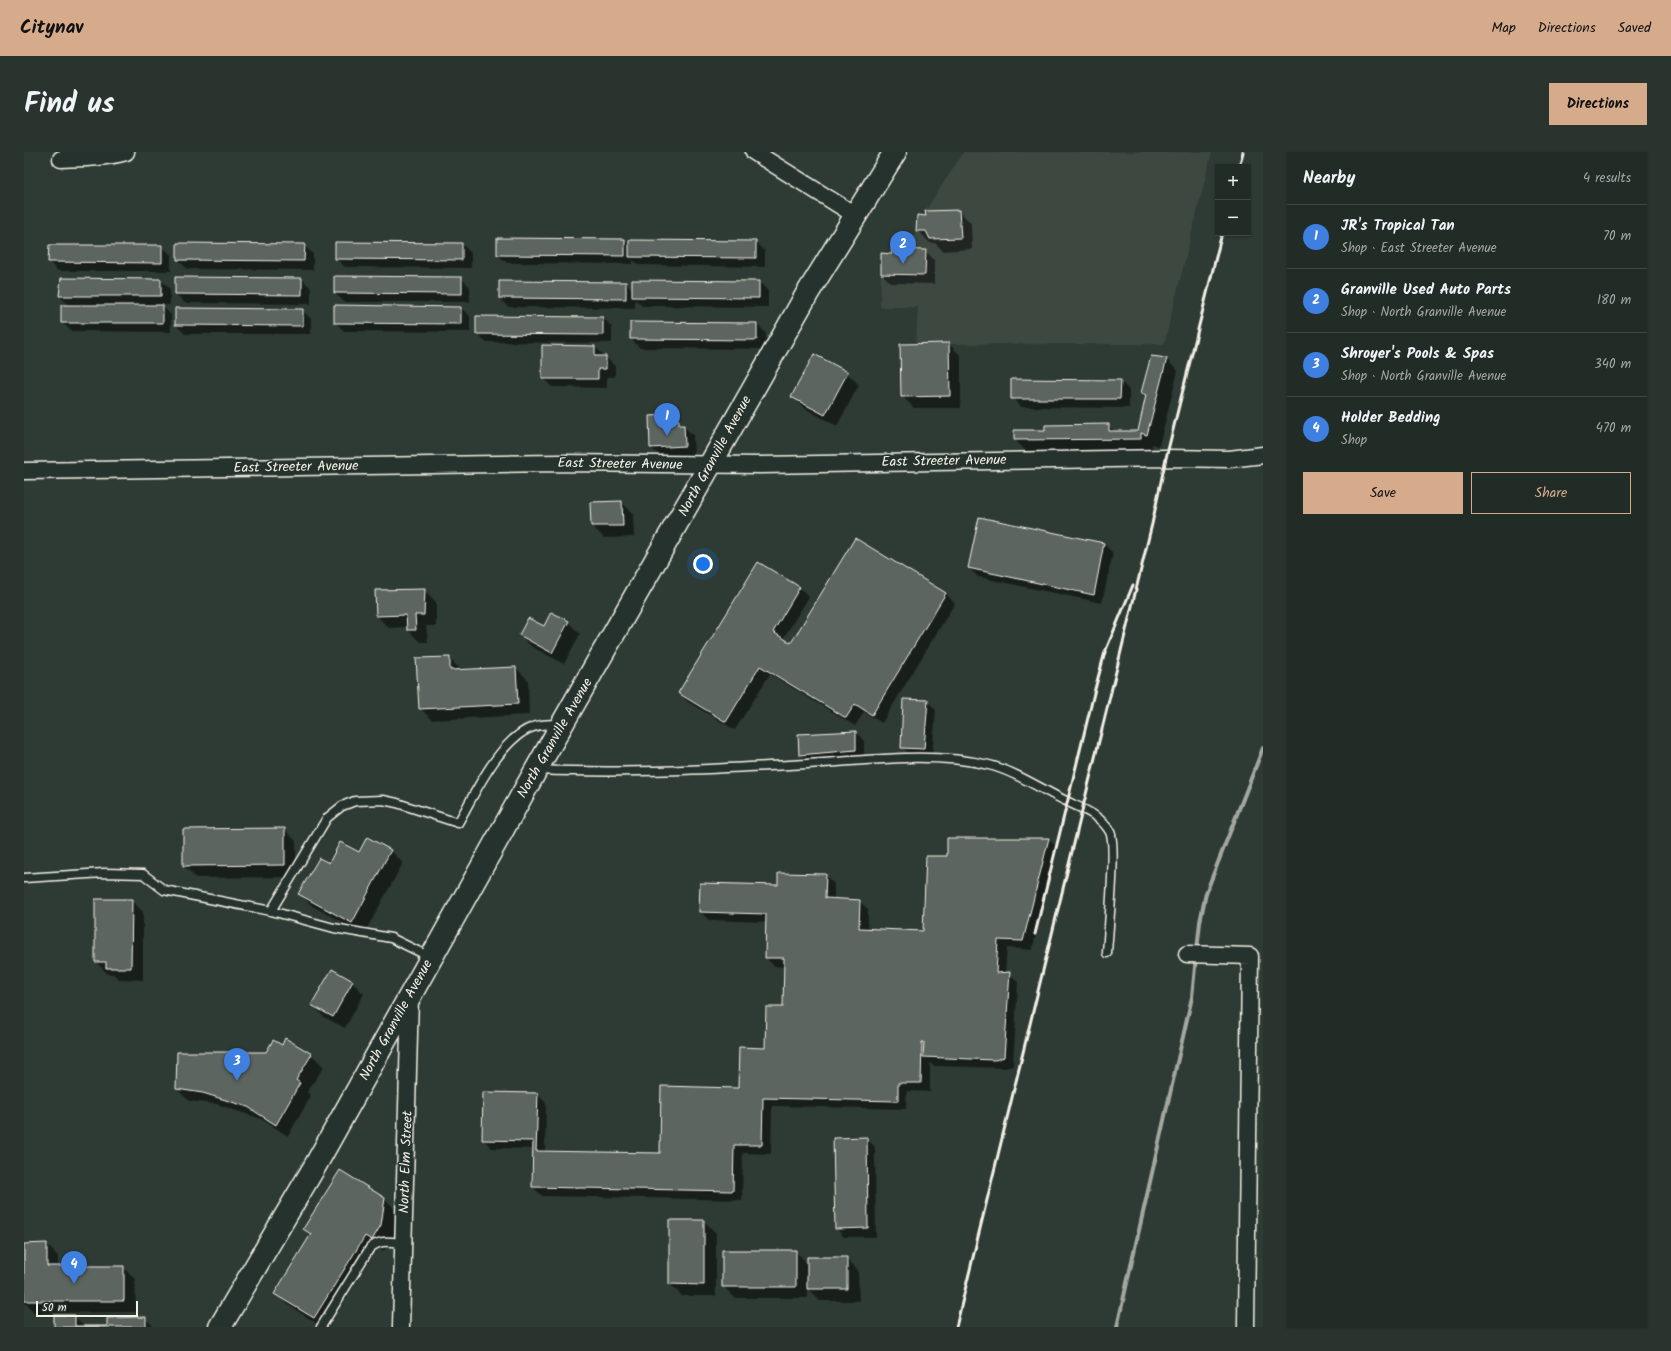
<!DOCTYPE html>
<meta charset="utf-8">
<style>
body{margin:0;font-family:Kalam,sans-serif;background:#2a342f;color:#f1f3f6}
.controls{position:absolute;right:12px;top:12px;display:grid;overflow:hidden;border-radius:0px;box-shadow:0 1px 3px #0004}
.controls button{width:36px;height:36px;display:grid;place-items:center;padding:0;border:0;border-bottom:1px solid #3f4844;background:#222c27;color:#f1f3f6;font:20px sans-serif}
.scale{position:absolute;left:12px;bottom:10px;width:102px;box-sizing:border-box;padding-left:4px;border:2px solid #f4f1e8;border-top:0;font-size:11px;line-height:14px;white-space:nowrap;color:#f4f1e8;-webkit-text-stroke:3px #26332d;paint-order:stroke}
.you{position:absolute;left:679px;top:412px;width:14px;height:14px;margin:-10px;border:3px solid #fff;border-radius:50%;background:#1a73e8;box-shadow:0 0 0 6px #1a73e833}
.badge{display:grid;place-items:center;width:26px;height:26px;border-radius:50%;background:#d6ab8b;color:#fff;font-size:13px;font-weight:700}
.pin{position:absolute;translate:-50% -33px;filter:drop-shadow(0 1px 2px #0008)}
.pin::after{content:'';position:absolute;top:21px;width:14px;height:12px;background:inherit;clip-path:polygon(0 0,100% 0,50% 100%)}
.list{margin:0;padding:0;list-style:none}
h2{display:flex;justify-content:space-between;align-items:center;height:52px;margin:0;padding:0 16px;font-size:17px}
h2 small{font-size:13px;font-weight:400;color:#a2a7a7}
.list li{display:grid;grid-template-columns:26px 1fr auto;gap:12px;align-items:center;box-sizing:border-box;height:64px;padding:0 16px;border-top:1px solid #3f4844}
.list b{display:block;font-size:15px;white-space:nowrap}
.list p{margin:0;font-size:13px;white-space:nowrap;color:#a2a7a7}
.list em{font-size:13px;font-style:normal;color:#a2a7a7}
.actions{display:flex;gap:8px;padding:12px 16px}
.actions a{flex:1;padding:9px 0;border:1px solid #d6ab8b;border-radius:0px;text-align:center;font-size:14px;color:#d6ab8b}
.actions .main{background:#d6ab8b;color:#111}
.map{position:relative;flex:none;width:1239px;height:1175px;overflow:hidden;border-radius:0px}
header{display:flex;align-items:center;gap:24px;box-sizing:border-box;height:56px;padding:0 20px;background:#d6ab8b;color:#111}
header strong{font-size:19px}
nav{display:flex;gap:22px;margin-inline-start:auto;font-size:14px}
.intro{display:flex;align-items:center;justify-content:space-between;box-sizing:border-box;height:96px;padding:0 24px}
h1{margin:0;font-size:28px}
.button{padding:10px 18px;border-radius:0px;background:#d6ab8b;color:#111;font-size:14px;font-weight:700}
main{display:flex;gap:24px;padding:0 24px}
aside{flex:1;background:#222c27;border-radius:0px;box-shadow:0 1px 3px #0004}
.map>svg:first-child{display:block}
.built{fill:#3c4841}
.shadow{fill:#0007}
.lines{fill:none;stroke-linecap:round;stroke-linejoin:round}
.stream{stroke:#a4a8a0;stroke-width:4}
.building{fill:#5c655e;stroke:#f4f1e8}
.service-casing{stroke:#f4f1e8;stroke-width:11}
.minor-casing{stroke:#f4f1e8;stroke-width:19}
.secondary-casing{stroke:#f4f1e8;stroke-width:25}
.service{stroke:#26332d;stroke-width:8}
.minor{stroke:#26332d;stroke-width:16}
.secondary{stroke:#26332d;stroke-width:22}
.rail{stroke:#f4f1e8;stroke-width:3}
.labels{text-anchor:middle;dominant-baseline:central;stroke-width:3;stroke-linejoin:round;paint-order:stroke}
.street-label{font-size:14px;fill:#f4f1e8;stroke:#26332d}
</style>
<header>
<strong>Citynav</strong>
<nav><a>Map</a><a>Directions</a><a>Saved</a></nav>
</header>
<div class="intro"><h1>Find us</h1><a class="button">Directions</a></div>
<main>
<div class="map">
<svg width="1239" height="1175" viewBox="0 0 1239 1175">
<rect width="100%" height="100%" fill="#2e3b34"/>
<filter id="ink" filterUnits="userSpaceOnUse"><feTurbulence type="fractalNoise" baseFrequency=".025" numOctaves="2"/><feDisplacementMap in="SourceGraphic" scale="8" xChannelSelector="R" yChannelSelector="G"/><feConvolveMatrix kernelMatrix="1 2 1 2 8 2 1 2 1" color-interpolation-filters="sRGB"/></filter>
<g filter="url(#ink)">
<path class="built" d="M940,0H1188L1140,192H892L894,155H856L857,122L901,123L902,98L886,97L892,79H902L906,87L937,85L935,58L901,59Z"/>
<path class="shadow" d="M935,59L947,71L948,97L919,99L911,91H906L894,79L904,65Z
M600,88L606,93L732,90L741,99V115L615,113L609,108V112L483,111L474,103Z
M438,92L447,101V116L321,115L312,107Z
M280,93L289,102V118L163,117L154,108Z
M26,94H138L147,103V119H34L25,110Z
M902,99L910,108V132L867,131L858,122L870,103Z
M437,126L446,135V150H320L311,141Z
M37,127L137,128L146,137V153H137L147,163V180L47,179L38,170L45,154L36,144Z
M278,127L287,136V152L161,151L152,142Z
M609,129L735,130L744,139V155L618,154L611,147V156L484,155L476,146L602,131L609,138Z
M437,156L446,164V180L320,179L311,170Z
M278,158L287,167V182H161L152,173Z
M579,166L588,175V191L462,190L453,181Z
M733,172L742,181V197L616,196L607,187Z
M925,192L937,204V256H890L878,244Z
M571,195L591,214V225H583V236L528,235L519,226Z
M1142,207L1154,219L1135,294L1128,292V299L1003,300L991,288L1022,279L1084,273L1091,280H1115L1122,245L1119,241Z
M823,221L835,233L813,274L780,256L768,244Z
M1096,229L1105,238V256L997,255L988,246Z
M644,264L649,269H654L669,283L670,303L636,304L627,296Z
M597,350L609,362L610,385L580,386L568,374L567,351Z
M956,366L1080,392L1089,401L1078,451L954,425L945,416Z
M831,388L922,442L931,451L858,571L840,560L831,574L746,522L711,578L664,550L655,541L735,411L776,436L785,445L759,487L767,492Z
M400,438L412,450V474H402L404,490H396L384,478V475L365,476L353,464Z
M528,461L544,470L556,482L540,512L508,495L496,483L520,476Z
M425,506L437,518L492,516L504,528L505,563L408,568L396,556Z
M903,549L912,558L908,606L887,604L878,595Z
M832,580L840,589V607L785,611L776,602Z
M260,677L272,689V725L172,726L160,714Z
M343,686L367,699L379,711L340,782L288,754L276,742L335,701Z
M924,687H1025L1034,696L1008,798L983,796L981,821H985L994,830L989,914L981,916L909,914L906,911V940L883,939L882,957L748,954L747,1002L719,1001L718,1048L518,1044L509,1035V997L468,996L459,987L513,942L522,951L521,1000L637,1002L715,937L742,897L760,856L761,815L750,814L742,806V770L685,768L676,760L755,734L801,723L810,732V748L835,749L844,757V778L900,780L924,705Z
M107,748L119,760V828L95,827L89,822H84L72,810Z
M328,830L340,842L321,876L300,865L288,853Z
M262,888L288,903L300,915L283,940L287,944L264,984L237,967L192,952L165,949L153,937L258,895Z
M842,986L851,995L852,1085H820L812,1076Z
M361,1047L373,1059L369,1085L360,1099L354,1095L304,1175H298L264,1153L252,1141L287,1084L280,1077Z
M680,1069L692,1081V1144H658L646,1132Z
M22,1092L34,1104V1115H99L111,1127L112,1160L11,1161L0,1150V1093Z
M771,1099L784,1112L822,1106L834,1118L835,1149H796L783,1136V1146H711L699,1134Z
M50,1164L59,1173V1175H31Z
M121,1166L130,1175H84Z"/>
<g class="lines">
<path class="stream" d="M1173,798L1176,770L1182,741L1239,596
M1093,1175L1168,845L1172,805"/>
</g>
<path class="building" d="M935,58L937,86L906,87L902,79H892L893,63L902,64L901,59Z
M473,86L601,87V104L473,103Z
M605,88L732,89V106L605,105Z
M311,90L438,91V108L311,107Z
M153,91L281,92L280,109L153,108Z
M25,93H138V111L24,110Z
M867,97L902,98L901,123L857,122V101L868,102Z
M310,124L438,125V142L310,141Z
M151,125L278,126V143L151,142Z
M37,126L137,127V144H35Z
M608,128L735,129V146L608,145Z
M475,129L602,130V147L475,146Z
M37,153H139V171H37Z
M310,153L437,155V172L310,171Z
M151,156L279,157V174L151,173Z
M452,164L579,165V183L452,182Z
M606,170L733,171V188L606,187Z
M925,191L926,244L877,245L876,192Z
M518,193L571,194V204H582V217H574V227H518Z
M790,202L824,220L801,263L767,245Z
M1127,204L1143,206L1123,283L1117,281V287L990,288V278H1021V273L1085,272V279H1114L1122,243L1117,241Z
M987,227L1097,228L1096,247H987Z
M645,263V268H655V273H660L661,294L626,296L625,264Z
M598,349L599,374H567L566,350Z
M955,365L1080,391L1070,443L944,416Z
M831,386L922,441L848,563L831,552L822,566L736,514L702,570L654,541L734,410L776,435L749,480L767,491Z
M401,437L400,463H391L392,478H383L382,463L352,464L351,438Z
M527,460L545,469L528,501L495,483L504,466L520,474Z
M426,505V518L492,515L494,552L395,557L392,506Z
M879,547L904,548L900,597L877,596Z
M832,579V598L775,603L774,582Z
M261,676V713L159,714V677Z
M343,685L367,698L328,771L274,742L295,706L305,711L316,690L335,700Z
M923,686H1025L999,789L974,788L972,821L986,820L980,905L971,908L899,905L900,890H898L897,931H874V949L739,946L738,993H710L709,1039L508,1035L509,989L458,988L459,940L514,941L512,999L636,1001L637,934L714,936L715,895L741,896L742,855H759L760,806H741L742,762L675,760L676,731L754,733V721L802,722L801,746L836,748L835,776L899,779L902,704H923Z
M71,747H108L107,816H82V810H71Z
M308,817L329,829L309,865L287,853Z
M261,886L288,902L272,928L276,931L252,973L224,955L179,941L152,937L153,900H242L249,888L258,893Z
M843,985L844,1076L811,1077L809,986Z
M316,1018L361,1046L357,1073L348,1088L341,1084L290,1166L250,1142L287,1082L279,1077Z
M645,1068H680V1133L645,1132Z
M23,1091V1114H100V1149H0V1092Z
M698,1098H772V1135H698Z
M783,1105H823V1137H783Z
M30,1163H51V1174H83V1166L122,1165V1175H30Z"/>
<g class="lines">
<g class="service-casing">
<path id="service" d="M515,618C604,622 694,617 783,612C842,609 907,599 965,613C990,619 1017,637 1040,648C1056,656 1076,662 1086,680C1093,692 1084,782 1083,801
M0,726L80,721L119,722L140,738L247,759L310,776L367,786L406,805
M247,759L303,666L318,654L331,649L359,648L373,651L434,671C450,643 476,586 509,575C517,572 528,572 536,572
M297,1175L346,1096C356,1087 367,1090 379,1091"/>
</g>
<g class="minor-casing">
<path id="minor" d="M730,0L831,63
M37,7C59,6 80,6 102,0
M0,319L536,311L737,313L1142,306L1205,307L1239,303
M1163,802L1226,804L1222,1175
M377,1175L386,845"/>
</g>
<g class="secondary-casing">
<path id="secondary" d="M196,1175L291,1014L512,618L731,234L783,142L871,0"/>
</g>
<use href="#service" class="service"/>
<use href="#minor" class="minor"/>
<use href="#secondary" class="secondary"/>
<path class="rail" d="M1215,15L1219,0
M1011,782L1071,537L1081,500L1109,433
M932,1175L1128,372L1142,306L1198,81"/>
</g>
</g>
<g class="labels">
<g class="street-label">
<text transform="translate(691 304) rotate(-61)">North Granville Avenue</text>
<text transform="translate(920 309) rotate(-1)">East Streeter Avenue</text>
<text transform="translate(596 312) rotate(1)">East Streeter Avenue</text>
<text transform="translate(272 315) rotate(-1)">East Streeter Avenue</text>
<text transform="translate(531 586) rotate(-60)">North Granville Avenue</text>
<text transform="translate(372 868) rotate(-61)">North Granville Avenue</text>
<text transform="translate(382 1010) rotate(-88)">North Elm Street</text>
</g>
</g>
</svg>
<div class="controls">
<button>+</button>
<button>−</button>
</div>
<div class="scale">50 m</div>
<div class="you"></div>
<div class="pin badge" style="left:643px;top:284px;background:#3f7fe0">1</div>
<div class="pin badge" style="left:879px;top:112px;background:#3f7fe0">2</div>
<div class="pin badge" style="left:213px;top:929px;background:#3f7fe0">3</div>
<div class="pin badge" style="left:50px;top:1132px;background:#3f7fe0">4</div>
</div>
<aside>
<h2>Nearby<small>4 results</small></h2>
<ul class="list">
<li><span class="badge" style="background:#3f7fe0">1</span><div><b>JR's Tropical Tan</b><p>Shop · East Streeter Avenue</p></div><em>70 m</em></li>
<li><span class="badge" style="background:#3f7fe0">2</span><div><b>Granville Used Auto Parts</b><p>Shop · North Granville Avenue</p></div><em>180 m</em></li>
<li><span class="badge" style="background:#3f7fe0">3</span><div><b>Shroyer's Pools &amp; Spas</b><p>Shop · North Granville Avenue</p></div><em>340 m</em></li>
<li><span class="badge" style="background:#3f7fe0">4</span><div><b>Holder Bedding</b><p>Shop</p></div><em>470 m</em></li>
</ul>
<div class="actions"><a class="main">Save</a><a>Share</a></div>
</aside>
</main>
